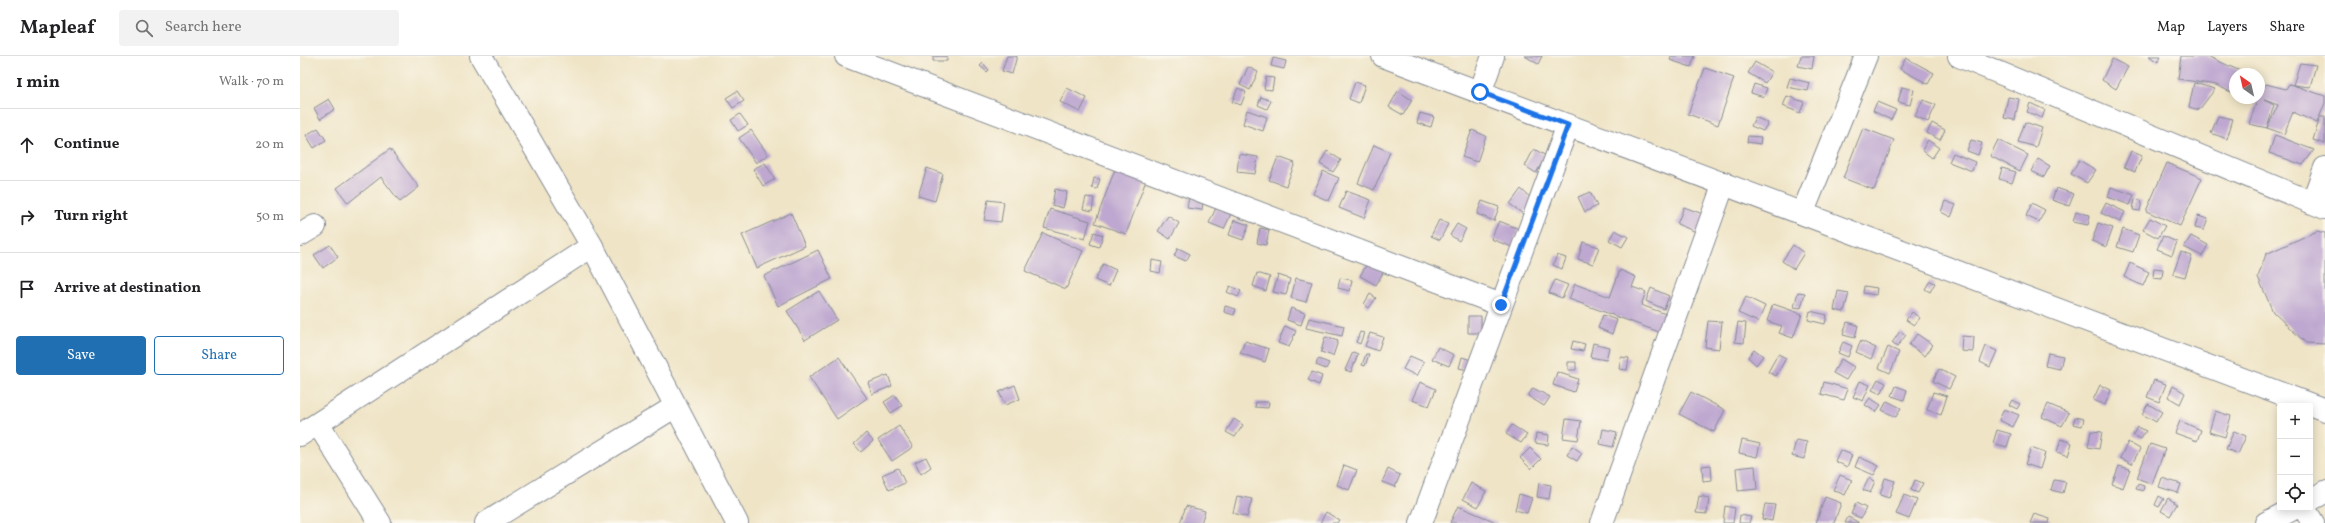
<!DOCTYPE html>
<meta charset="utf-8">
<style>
body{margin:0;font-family:Vollkorn,serif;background:#f2f2f2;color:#202124}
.controls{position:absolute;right:12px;bottom:12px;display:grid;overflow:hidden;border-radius:4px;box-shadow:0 2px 10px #0003}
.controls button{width:36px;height:36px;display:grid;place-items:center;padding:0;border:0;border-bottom:1px solid #e0e0e0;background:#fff;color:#202124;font:20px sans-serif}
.compass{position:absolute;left:1929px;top:12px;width:36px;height:36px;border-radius:50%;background:#fff;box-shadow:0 2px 10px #0003;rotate:326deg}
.stop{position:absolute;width:12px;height:12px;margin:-9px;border:3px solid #1a73e8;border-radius:50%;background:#fff}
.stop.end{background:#1a73e8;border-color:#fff;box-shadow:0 1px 4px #0008}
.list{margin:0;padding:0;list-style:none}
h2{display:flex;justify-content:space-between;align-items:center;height:52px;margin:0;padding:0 16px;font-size:17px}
h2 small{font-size:13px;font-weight:400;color:#757577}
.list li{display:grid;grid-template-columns:26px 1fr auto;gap:12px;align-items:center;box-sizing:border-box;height:72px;padding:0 16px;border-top:1px solid #e0e0e0}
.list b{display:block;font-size:15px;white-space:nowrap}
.list em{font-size:13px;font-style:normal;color:#757577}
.actions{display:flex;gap:8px;padding:12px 16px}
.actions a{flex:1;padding:9px 0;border:1px solid #1f6fb2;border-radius:4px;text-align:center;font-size:14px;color:#1f6fb2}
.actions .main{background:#1f6fb2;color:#fff}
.icon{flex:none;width:22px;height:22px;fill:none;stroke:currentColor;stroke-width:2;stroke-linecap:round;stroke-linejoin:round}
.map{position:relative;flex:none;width:2025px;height:467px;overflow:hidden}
header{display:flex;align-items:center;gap:24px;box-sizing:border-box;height:56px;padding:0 20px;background:#fff;border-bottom:1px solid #e0e0e0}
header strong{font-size:19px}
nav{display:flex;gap:22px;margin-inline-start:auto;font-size:14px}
.search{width:280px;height:36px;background:#f2f2f2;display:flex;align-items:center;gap:10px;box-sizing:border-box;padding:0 14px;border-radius:4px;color:#757577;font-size:15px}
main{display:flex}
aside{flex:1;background:#fff}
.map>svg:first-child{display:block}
.building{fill:#bea7d0}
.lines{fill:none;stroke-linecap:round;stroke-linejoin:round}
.minor-casing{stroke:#858a92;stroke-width:24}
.minor{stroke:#fff;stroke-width:22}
.route{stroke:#1a73e8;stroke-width:5}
</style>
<header>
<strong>Mapleaf</strong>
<div class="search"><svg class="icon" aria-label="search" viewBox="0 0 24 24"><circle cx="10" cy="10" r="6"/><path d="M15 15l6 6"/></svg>Search here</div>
<nav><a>Map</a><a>Layers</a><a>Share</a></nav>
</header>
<main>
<aside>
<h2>1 min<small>Walk · 70 m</small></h2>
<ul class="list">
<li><svg class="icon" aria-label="ahead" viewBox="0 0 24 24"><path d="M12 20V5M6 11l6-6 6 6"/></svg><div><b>Continue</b></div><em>20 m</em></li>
<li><svg class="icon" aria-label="right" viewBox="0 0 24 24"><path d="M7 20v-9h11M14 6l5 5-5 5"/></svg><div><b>Turn right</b></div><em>50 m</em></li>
<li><svg class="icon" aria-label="arrive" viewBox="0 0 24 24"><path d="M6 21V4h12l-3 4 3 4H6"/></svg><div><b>Arrive at destination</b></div></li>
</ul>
<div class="actions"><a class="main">Save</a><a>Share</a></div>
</aside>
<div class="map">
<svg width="2025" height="467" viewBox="0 0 2025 467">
<rect width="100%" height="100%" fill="#fbf7ec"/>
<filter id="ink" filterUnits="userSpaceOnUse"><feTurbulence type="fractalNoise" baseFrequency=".025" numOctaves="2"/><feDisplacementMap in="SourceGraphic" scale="8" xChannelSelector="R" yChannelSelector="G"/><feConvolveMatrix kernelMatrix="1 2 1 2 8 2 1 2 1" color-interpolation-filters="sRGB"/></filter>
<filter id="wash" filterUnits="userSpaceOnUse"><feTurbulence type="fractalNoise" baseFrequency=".012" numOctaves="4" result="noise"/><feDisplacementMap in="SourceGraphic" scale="16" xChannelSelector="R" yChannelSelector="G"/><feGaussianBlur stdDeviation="0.9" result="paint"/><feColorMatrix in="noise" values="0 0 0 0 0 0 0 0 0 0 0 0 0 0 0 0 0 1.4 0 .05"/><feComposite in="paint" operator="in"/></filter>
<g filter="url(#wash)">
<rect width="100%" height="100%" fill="#efe4c6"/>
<g id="blocks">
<path class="building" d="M633,0H647V5H633Z
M707,0H717L712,18L702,15Z
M1225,0H1242L1238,8Z
M1371,0H1395L1391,11L1370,4Z
M1501,0H1514L1512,13L1498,10Z
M1849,0H1861L1858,6Z
M1881,0H1907L1947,18H1935V38L1916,29L1878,23Z
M973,2L986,5L984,13L971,10Z
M1606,2L1634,17L1628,28L1600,13Z
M1812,3L1828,11L1816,33L1802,24Z
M1455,6L1472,16L1465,27L1448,17Z
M683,7L689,14L687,16L680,10Z
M2000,7L2016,9L2010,31L1993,29L2025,40V47L2017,67L1993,56L1984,78L1967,72L1978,49L1964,44L1974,49L1967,72L1949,68L1958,42L1966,28L1986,33L1989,28L1993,29Z
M948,11L958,16L950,34L940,29Z
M1405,12L1434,22L1418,69L1388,58Z
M966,21L974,22L972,34L964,33Z
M1490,22L1510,27L1508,35L1487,31Z
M1055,26L1065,29L1059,47L1049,43Z
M1894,27L1915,33L1899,54L1889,51Z
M1454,28L1467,32L1464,41L1451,37Z
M1602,31L1614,34L1610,49L1598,46Z
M767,32L787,42L780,56L760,46Z
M938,32L946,36L941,49L932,46Z
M437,35L444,45L433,52L426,42Z
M1098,35L1112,44L1103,59L1089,51Z
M1487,40L1504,46L1500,57L1483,50Z
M961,41L971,45L967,53L958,49Z
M1708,41L1719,43L1715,64L1704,62Z
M29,43L35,53L20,63L14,52Z
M1623,44L1636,49L1628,66L1615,60Z
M1577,46L1596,54L1591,64L1573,55Z
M1730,47L1745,54L1742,62L1727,56Z
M947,54L967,61L963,75L943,68Z
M1120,57L1134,61L1131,71L1117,67Z
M440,58L448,69L438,75L431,64Z
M1918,60L1933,63L1927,83L1911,77Z
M1455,61L1468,67L1463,75L1451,70Z
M2020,61H2025V88L2013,84Z
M1725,66L1742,72L1736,91L1718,86Z
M1632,67L1645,74L1640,84L1627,77Z
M18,72L26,84L14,92L6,79Z
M1563,72L1594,84L1574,134L1543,122Z
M451,74L468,99L456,107L439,82Z
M1172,74L1186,80L1177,106L1162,101Z
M1975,79L2014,94L2003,109L1969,97Z
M1448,80L1461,81L1460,88L1447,86Z
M1628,84L1639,92L1632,102L1622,94Z
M1671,84L1682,87L1678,99L1667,95Z
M1698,84L1728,99L1720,115L1690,100Z
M1074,89L1090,96L1074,134L1058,127Z
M90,93L119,131L100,146L81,121L48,147L37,132Z
M1234,93L1246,100L1236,117L1225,110Z
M1027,95L1041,104L1033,116L1020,108Z
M1831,95L1842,100L1835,116L1824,111Z
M1653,97L1675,106L1672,115L1649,106Z
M939,98L958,101L955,118L937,116Z
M978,101L995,107L986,130L969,124Z
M1738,103L1750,110L1744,121L1731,115Z
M1779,104L1796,114L1787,127L1771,118Z
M465,107L475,123L463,130L453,113Z
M1867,107L1902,122L1880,170L1846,155Z
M817,108L848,119L826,178L795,167Z
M627,112L643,118L635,145L618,140Z
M1702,112L1716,116L1712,127L1699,123Z
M1023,115L1039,122L1029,145L1013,138Z
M794,122L800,123L797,133L792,132Z
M1811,131L1834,139L1830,149L1808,141Z
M1756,132L1774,138L1769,150L1752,144Z
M755,133L767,136L763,152L752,149Z
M1221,133L1233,144L1223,158L1210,148Z
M1046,135L1071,144L1064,162L1039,152Z
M1290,136L1297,150L1285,156L1278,141Z
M786,141L794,142L792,155L783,153Z
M889,141L903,144L902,154L887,152Z
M1835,143L1842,145L1840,155L1833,154Z
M688,144L704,146L701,166L684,164Z
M1182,145L1199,151L1194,165L1177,158Z
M1645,145L1656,149L1651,161L1641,156Z
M1732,147L1745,154L1739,166L1726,160Z
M1806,147L1825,156L1820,166L1801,157Z
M1384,151L1408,160L1401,178L1377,168Z
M916,152L931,158L924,173L909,167Z
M750,153L790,165L785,183L744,172Z
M1776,156L1790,159L1788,169L1773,166Z
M491,157L505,190L457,212L442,179Z
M868,160L879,167L870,183L858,175Z
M1898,160L1908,163L1904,174L1895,172Z
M1850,162L1865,170L1858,182L1843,174Z
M934,164L949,169L943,184L929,179Z
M1139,164L1148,168L1140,184L1131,180Z
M1199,165L1219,173L1212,191L1191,183Z
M1798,167L1813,172L1806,191L1792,185Z
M1157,168L1166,173L1159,185L1150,179Z
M960,172L969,174L966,189L957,187Z
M1823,173L1839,179L1833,196L1817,191Z
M1315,174L1328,181L1322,191L1309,184Z
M2017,175L2025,177V288L2006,287L1973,256L1958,221L1966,198Z
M794,176L803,179L799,191L790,188Z
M743,177L783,195L766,233L725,215Z
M1863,180L1877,186L1872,199L1857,193Z
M1891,180L1908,189L1902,200L1884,191Z
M1283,186L1299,191L1293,208L1278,203Z
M30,189L38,201L23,212L14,199Z
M1493,189L1504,197L1494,213L1482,205Z
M878,192L890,198L886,205L874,200Z
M518,194L532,223L478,250L464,220Z
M1881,196L1892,200L1885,221L1873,218Z
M1257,199L1266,202L1262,213L1253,209Z
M852,204L862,206L860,217L851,215Z
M1068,206L1084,215L1076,229L1060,220Z
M1830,207L1849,216L1843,230L1824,221Z
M803,208L816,214L809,230L795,224Z
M1854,212L1863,213L1862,223L1853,222Z
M1320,214L1336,221L1332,231L1346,236L1341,249L1366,258L1359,276L1269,243L1275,228L1310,241Z
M957,217L970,221L966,235L953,230Z
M978,219L990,223L986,239L973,236Z
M996,222L1012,226L1006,246L991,242Z
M1040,222L1052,224L1050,235L1038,232Z
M1255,224L1268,229L1262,242L1249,237Z
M1630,225L1635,227L1630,236L1625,233Z
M930,230L941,235L938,241L927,236Z
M1564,230L1577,232L1576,239L1563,237Z
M1351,232L1369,240L1364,253L1346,245Z
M519,235L537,264L505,284L487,255Z
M1538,235L1549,237L1544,256L1534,254Z
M1498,236L1505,237L1501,252L1494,251Z
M1070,238L1076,242L1069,252L1064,248Z
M1446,241L1465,250L1458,266L1438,257Z
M1473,248L1502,258L1493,282L1479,277L1482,270L1467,265Z
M925,250L936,253L934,259L924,256Z
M991,252L1005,257L1001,269L987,264Z
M1510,255L1527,259L1525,268L1508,264Z
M1612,256L1620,262L1614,269L1606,264Z
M1303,259L1317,264L1312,278L1298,272Z
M1168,260H1181V277H1168Z
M1009,262L1044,270L1042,280L1006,272Z
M1408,265L1422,266L1419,293L1405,291Z
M1438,266L1446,267L1444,287L1435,286Z
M1547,266L1558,269L1555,282L1543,279Z
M985,270L996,275L989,291L978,287Z
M1600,275L1606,279L1597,291L1592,287Z
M1060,276L1064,277L1060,288L1056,286Z
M1070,277L1083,281L1078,295L1065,290Z
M1617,278L1633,289L1625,300L1609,289Z
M1662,280L1674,281L1673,296L1661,295Z
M1025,281L1038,285L1033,300L1021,296Z
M945,285L969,293L965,306L940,297Z
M1273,285L1285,288L1283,295L1271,293Z
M1561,285L1576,292L1571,303L1556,296Z
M1543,286L1552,290L1548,301L1538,297Z
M1293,287L1309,291L1306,304L1290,301Z
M1686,290L1697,295L1690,311L1680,306Z
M1138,291L1154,299L1149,310L1132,303Z
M1588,291L1599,296L1590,317L1579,312Z
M1454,293L1463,300L1456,309L1448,301Z
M1053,296L1058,298L1051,316L1045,314Z
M1748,297L1763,300L1760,313L1745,310Z
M1066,298H1069L1065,310L1062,309Z
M1478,298L1486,302L1476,320L1468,316Z
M1110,300L1124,306L1117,320L1103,313Z
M539,301L567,342L537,363L509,321Z
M1162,301L1171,304L1168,314L1159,312Z
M1321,301L1329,302L1327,314L1319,313Z
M1018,303L1029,307L1026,313L1016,309Z
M1541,303L1554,311L1546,324L1533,317Z
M1268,306H1276V314H1268Z
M1639,313L1655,321L1649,333L1633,325Z
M1012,316L1022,320L1019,329L1008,324Z
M1257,316L1278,323L1274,336L1253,329Z
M588,319L592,330L572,338L568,327Z
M1578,323L1586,327L1581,338L1572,334Z
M1854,324L1866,328L1859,346L1847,341Z
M1560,325L1570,329L1563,345L1553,341Z
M1120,326L1136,333L1129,350L1112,344Z
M1524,326L1548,333L1544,344L1521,338Z
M715,329L720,343L705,349L699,336Z
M1800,329L1811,334L1805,349L1793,344Z
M1596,330L1607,334L1604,344L1592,340Z
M1873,330L1885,337L1880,348L1868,341Z
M1233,332L1250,341L1244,350L1228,340Z
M1391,336L1425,354L1414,376L1379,358Z
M1633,336L1647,340L1641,359L1627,354Z
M595,339L602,350L591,357L584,346Z
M1570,342L1581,349L1576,356L1565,349Z
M1712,344L1720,348L1717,353L1709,349Z
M1587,345L1601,352L1596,361L1582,354Z
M956,346H969L968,352L955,351Z
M1748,348L1769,357L1762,370L1742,361Z
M1848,348L1862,356L1856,366L1842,358Z
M1704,353L1719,359L1713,371L1699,364Z
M1915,355L1931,360L1925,381L1909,376Z
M1775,361L1784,363L1782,370L1773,368Z
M934,363L943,369L935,381L926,376Z
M1266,363L1281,365L1278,384L1263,382Z
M1880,365L1901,374L1897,385L1875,377Z
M1212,369L1227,379L1221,387L1206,378Z
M599,370L613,391L592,405L578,384Z
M1837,371L1846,375L1841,383L1833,379Z
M1303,373L1317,376L1313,391L1300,388Z
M1697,374L1711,378L1707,391L1693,387Z
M1791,375L1802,376L1799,393L1788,391Z
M1934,375L1946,380L1938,398L1926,393Z
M566,377L573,385L561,396L554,388Z
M1236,377L1249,379L1248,389L1235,387Z
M1761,383L1772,387L1768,400L1757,396Z
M1442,384L1460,388L1457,401L1439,397Z
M1496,384L1507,386L1504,403L1492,400Z
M1828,386L1840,393L1832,408L1820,402Z
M1850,388L1865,393L1852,428L1837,422Z
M1272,390L1282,397L1277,405L1267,399Z
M1230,392L1241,403L1231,413L1220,402Z
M1731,392L1745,397L1740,413L1725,408Z
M1540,394L1552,399L1547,411L1535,405Z
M626,401L631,411L621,418L615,406Z
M1559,401L1579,410L1574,419L1555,411Z
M1044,409L1057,414L1049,434L1037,429Z
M1411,409L1412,424L1403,425L1402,410Z
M1455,410L1457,433L1438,435L1436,412Z
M1819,410L1830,413L1823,432L1812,428Z
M598,412L605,427L589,434L582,419Z
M1088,413L1100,419L1095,431L1082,426Z
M1540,419L1552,424L1545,439L1533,434Z
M1569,422L1575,425L1570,437L1563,434Z
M1585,422L1595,425L1589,442L1580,439Z
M1862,422L1881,428L1878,437L1859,431Z
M1615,424L1623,427L1618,437L1611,434Z
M1754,424L1766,426L1763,437L1751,434Z
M1171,427L1186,435L1178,451L1163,443Z
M1239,427L1251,429L1249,443L1237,441Z
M1838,428L1844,430L1843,435L1836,433Z
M1219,438L1232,442L1227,457L1215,454Z
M1604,439L1617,444L1609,463L1596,458Z
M937,440L952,443L947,461L933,457Z
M1399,440L1409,442L1407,458L1396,457Z
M1859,440L1864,443L1859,451L1855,449Z
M1525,441L1541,447L1534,467H1516Z
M1868,442L1877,448L1870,460L1861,455Z
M1556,447L1566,452L1561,462L1551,458Z
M1465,448L1475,449L1472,465L1462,463Z
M886,450L905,455L901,467H880Z
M1158,450L1198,467H1150Z
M1425,450L1435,452L1433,467H1423Z
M1026,456L1039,464L1037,467H1020Z
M1734,458L1750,463L1749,467H1730Z
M1440,459L1451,461L1449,467H1439Z
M1548,461L1558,466V467H1545Z"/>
</g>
</g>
<g filter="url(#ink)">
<use href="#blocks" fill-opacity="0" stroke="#858a92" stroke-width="1"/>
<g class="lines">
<g class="minor-casing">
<path id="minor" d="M181,0L292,190L437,467
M546,0L1201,249
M1083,0L2025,354
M1659,0L2025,152
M1180,37L1193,0
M2012,147L2025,112
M1503,156L1566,0
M0,179L15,170
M18,368L80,467
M0,379L292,190
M2010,444L2025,436
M2004,452L2013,467
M186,467L376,350
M1121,467L1268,69
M1302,467L1424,127
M1966,467L1995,452"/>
</g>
<use href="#minor" class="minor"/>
</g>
</g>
<g class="lines" filter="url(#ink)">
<path class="route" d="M1180,36L1268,69L1201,249"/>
</g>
</svg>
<div class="controls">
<button>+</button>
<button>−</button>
<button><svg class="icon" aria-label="locate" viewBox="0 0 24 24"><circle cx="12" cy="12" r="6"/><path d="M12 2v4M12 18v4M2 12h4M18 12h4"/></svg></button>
</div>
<svg class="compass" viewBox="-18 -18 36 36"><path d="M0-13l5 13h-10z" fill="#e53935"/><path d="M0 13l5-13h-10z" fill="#757577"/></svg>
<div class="stop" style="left:1180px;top:36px"></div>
<div class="stop end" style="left:1201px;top:249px"></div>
</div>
</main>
